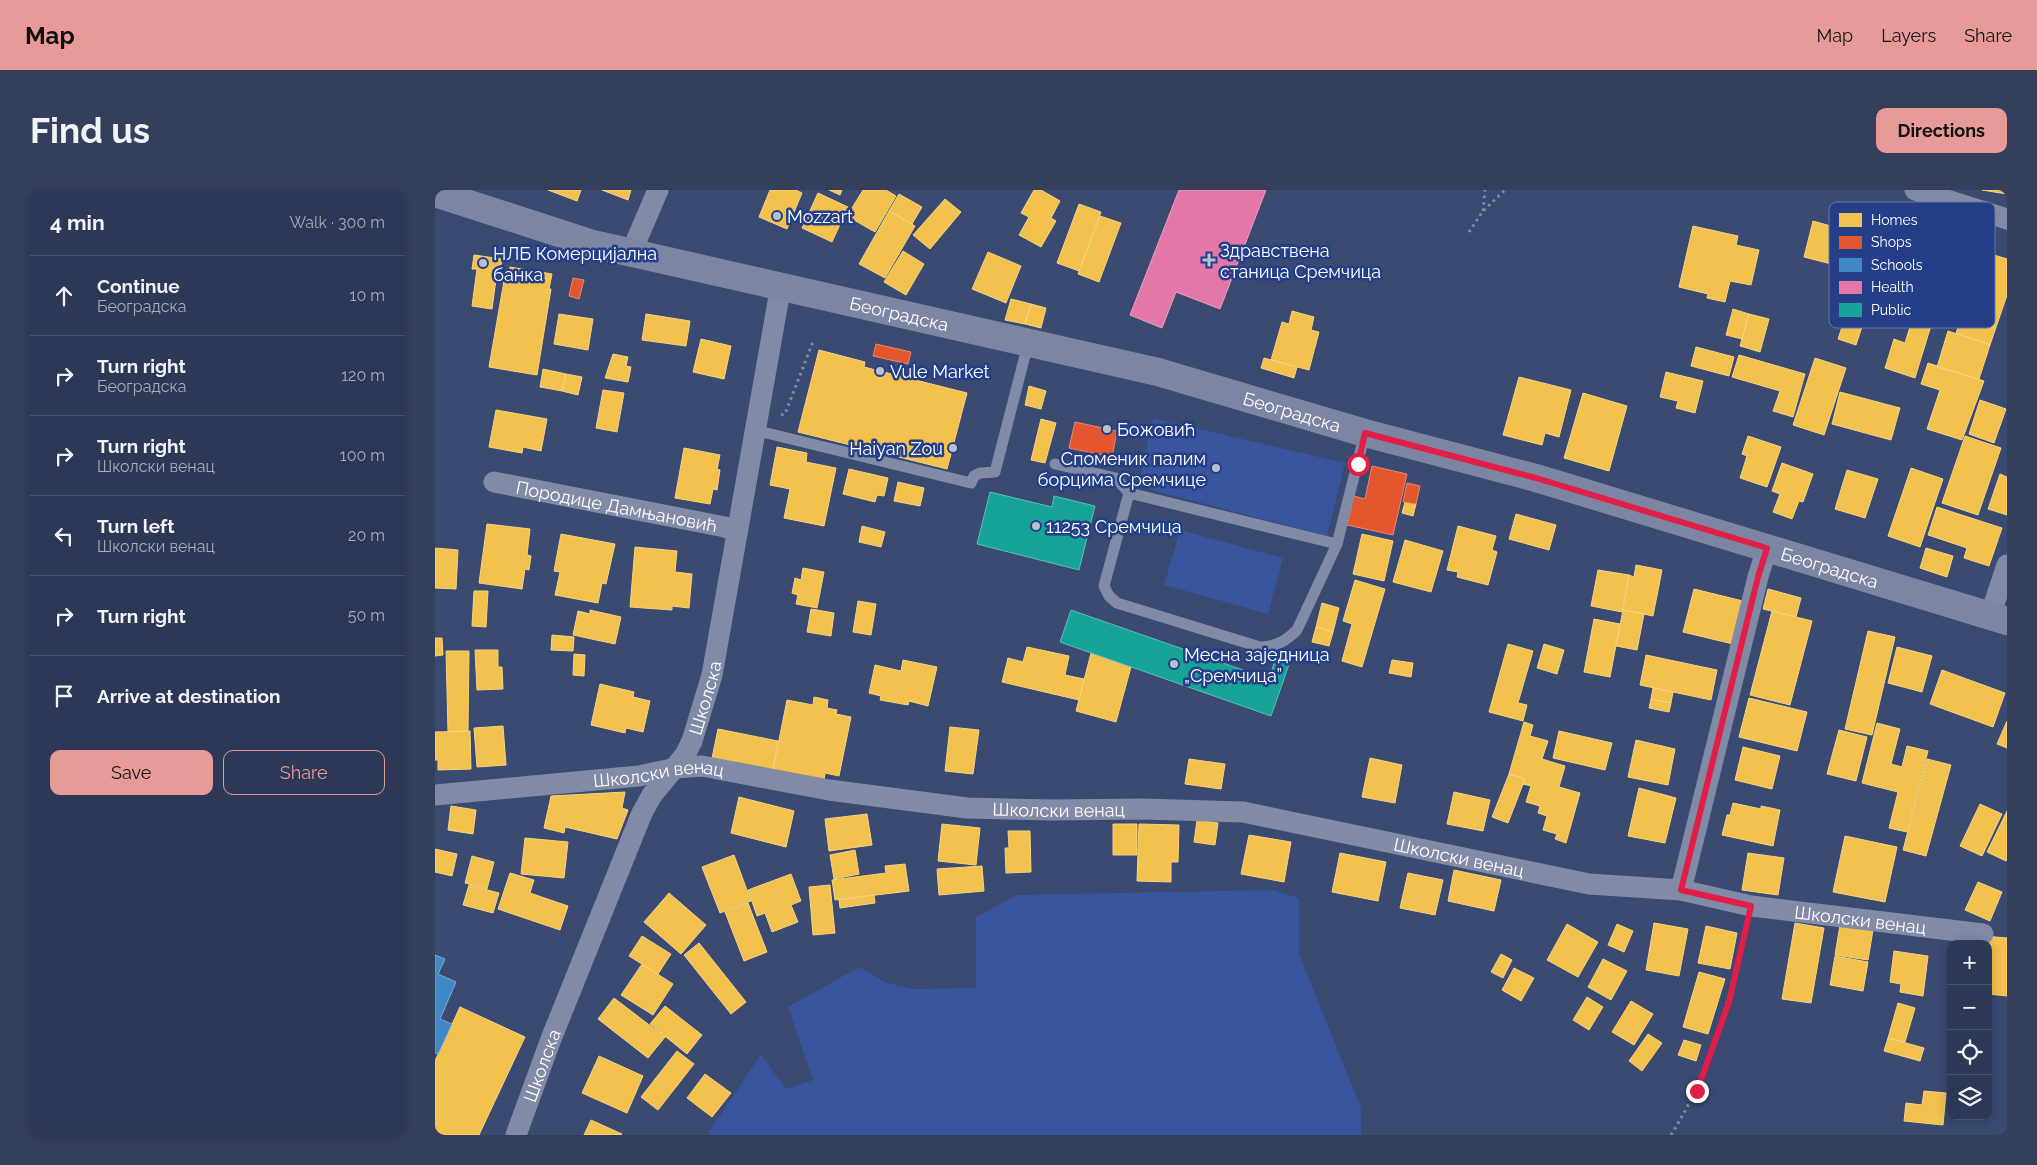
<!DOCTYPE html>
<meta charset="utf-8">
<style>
body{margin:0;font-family:Raleway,sans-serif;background:#343f5b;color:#f1f3f6}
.controls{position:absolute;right:15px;bottom:15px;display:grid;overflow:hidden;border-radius:10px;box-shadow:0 2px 12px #0003}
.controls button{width:45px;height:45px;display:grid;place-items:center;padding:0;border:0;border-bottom:1px solid #48526c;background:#2c3855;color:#f1f3f6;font:25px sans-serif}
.stop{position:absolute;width:15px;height:15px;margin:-11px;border:4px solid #e11d48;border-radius:50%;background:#fff}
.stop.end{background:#e11d48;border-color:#fff;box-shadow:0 1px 5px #0008}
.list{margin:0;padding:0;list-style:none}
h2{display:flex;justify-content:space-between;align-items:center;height:65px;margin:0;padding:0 20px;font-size:21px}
h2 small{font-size:16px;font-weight:400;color:#a6acb9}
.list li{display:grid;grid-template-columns:32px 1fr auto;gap:15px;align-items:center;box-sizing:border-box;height:80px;padding:0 20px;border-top:1px solid #48526c}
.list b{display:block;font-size:19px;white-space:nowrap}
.list p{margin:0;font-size:16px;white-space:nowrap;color:#a6acb9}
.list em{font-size:16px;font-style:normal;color:#a6acb9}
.actions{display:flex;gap:10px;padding:15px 20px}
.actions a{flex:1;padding:11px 0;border:1px solid #e69b98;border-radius:10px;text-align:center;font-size:18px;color:#e69b98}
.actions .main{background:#e69b98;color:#111}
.icon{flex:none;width:28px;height:28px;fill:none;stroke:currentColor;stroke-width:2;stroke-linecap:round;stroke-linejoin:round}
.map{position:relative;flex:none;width:1572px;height:945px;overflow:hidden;border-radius:10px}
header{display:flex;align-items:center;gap:30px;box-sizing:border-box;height:70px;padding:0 25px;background:#e69b98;color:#111}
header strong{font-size:24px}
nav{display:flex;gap:28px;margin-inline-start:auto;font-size:18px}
.intro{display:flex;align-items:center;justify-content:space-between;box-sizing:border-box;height:120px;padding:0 30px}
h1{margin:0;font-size:35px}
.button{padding:12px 22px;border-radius:10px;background:#e69b98;color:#111;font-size:18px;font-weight:700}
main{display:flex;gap:30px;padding:0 30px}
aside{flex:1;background:#2c3855;border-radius:10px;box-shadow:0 2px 12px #0003}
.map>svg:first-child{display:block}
.green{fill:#38559d}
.homes{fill:#f2c14e;stroke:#f6d483}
.shops{fill:#e4572e;stroke:#ec896d}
.schools{fill:#3f88c5;stroke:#79acd6}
.health{fill:#e377a8;stroke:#eba0c2}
.public{fill:#17a398;stroke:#5dbfb7}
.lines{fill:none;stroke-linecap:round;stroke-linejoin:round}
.path{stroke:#818ba6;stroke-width:3;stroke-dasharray:2.5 4;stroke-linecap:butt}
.service{stroke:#818ba6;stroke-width:11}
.minor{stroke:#818ba6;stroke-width:21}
.secondary{stroke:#7c86a2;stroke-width:28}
.route{stroke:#e11d48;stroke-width:6}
.poi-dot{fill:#bac0cd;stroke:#243f87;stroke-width:2}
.labels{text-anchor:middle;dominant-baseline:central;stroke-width:5;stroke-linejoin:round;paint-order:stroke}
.poi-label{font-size:18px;fill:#fff;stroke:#243f87;text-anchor:start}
.street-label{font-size:18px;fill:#fff;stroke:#243f87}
.key{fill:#243f87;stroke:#6679ab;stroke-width:1}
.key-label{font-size:14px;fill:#fff}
</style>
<header>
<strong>Map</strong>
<nav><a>Map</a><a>Layers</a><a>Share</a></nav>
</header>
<div class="intro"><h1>Find us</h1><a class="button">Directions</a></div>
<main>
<aside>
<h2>4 min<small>Walk · 300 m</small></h2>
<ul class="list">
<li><svg class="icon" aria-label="ahead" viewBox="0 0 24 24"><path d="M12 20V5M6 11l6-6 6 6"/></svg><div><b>Continue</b><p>Београдска</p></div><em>10 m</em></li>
<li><svg class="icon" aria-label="right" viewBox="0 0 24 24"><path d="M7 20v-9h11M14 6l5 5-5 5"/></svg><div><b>Turn right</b><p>Београдска</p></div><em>120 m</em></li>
<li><svg class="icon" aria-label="right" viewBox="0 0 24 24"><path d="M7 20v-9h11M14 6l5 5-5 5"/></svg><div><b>Turn right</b><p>Школски венац</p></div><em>100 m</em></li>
<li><svg class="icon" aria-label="left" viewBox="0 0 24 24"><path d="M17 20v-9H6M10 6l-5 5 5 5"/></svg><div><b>Turn left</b><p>Школски венац</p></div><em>20 m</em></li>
<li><svg class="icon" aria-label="right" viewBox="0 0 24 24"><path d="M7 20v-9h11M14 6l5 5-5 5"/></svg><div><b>Turn right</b></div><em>50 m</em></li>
<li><svg class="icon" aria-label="arrive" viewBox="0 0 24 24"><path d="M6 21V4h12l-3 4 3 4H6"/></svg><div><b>Arrive at destination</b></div></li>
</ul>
<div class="actions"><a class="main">Save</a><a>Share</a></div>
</aside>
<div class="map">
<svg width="1572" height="945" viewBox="0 0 1572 945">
<rect width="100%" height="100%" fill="#3a4a71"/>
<path class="green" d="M718,228L910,273L892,346L717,300L705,288Z
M745,340L848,368L833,424L729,395Z
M838,700L864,708V764L926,918V945H272L326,864L351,899L378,890L353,817L424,777L452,793L478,799L541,798V727L582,705Z"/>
<path class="homes" d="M113,0H146L142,11Z
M167,0H196L193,10Z
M335,0H361L367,3L352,39L324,27Z
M394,0H407L405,5Z
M428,0H451L461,6L440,42L412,26Z
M599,0H606L625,11L616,28L621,31L606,57L584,45L594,27L586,23Z
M1547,0H1572V4Z
M383,3L413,17L397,52L367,38Z
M464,4L487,17L477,34L454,21Z
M510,9L526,22L495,59L478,45Z
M644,14L666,22L644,81L622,73Z
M454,21L480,36L450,88L424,74Z
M665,26L686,33L664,92L643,84Z
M1378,31L1410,40L1400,75L1369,67Z
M1258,36L1303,46L1301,55L1324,60L1316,95L1295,91L1290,112L1272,108L1273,104L1244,97Z
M468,61L489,74L471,105L449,92Z
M553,62L586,76L571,113L537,99Z
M1549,62L1572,69V105L1555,155L1521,143L1529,121L1524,119L1534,90L1530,89L1538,66Z
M39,65L67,69L65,82H62L57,119L37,116L42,79H37Z
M75,77L117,84L114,99H116L102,185L54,177L69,91H72Z
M1422,92L1440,97L1421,155L1403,149Z
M576,109L596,114L590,134L570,130Z
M596,114L611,118L606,138L590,134Z
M1298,119L1314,124L1307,149L1291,145Z
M857,121L879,127L876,140L884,142L874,180L836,170L847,132L854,134Z
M124,124L158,129L153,160L119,154Z
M211,124L255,131L251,156L207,150Z
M1314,124L1334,129L1325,162L1305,156Z
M1479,124L1498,129L1480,188L1450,178L1459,149L1470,153Z
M1513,141L1555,155L1544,189L1502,177Z
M266,149L296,156L289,189L258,182Z
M1261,157L1299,167L1294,186L1256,176Z
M384,160L430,172L429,177L532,203L512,279L363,242Z
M178,164L193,167L191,176L196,177L193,192L170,188Z
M1304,165L1370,184L1358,227L1338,221L1345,201L1297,187Z
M829,168L862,177L859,188L826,178Z
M1380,168L1411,178L1389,245L1358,235Z
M1493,173L1549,191L1527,250L1492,239L1505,200L1486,194Z
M108,179L131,184L127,201L105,197Z
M1231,182L1268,191L1260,223L1241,218L1243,211L1225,207Z
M131,184L147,187L143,205L127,201Z
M1084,187L1136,200L1124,247L1110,243L1107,255L1068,245Z
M594,196L611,201L606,219L590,215Z
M168,200L189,203L182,242L161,238Z
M1405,202L1465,218L1456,250L1397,234Z
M1148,203L1192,216L1174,281L1129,268Z
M1545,210L1571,219L1559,253L1534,244Z
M61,220L112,229L106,261L88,257L87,263L54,257Z
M606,229L621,233L610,273L596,270Z
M1313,246L1346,257L1332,297L1305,288L1312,266L1307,264Z
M1530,246L1566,258L1543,325L1507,313Z
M342,257L372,263L371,272L401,278L389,336L349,328L355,299L335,295Z
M249,258L285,265L282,279L285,280L282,300L278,299L275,314L240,308Z
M1347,273L1378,284L1368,312L1364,311L1357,329L1338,322L1345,304L1337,301Z
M1476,278L1508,289L1485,357L1453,346Z
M414,279L453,288L449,306L442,305L440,312L408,304Z
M1412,280L1443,289L1430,328L1400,319Z
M1565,284L1572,287V325L1553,319Z
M463,292L489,298L485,316L459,311Z
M970,312L981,314L978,326L967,323Z
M1502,317L1567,338L1554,376L1529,368L1532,358L1493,345Z
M1081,324L1121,335L1114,360L1074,349Z
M52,334L95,339L92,365L96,366L94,380L90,379L87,399L44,393Z
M427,336L450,342L446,357L424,352Z
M1023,336L1061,346L1057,360L1062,362L1053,395L1022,387L1023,382L1012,380Z
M126,344L180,354L171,394L167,393L163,413L120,405L125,382L119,381Z
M927,344L958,351L949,391L918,384Z
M970,350L1008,361L996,402L958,392Z
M200,357L242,361L240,382L257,384L254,418L237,416V420L195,417Z
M0,358L23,360L21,399L0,398Z
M1491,358L1518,366L1512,387L1485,378Z
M1201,375L1227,380L1218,426L1188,420L1194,385L1199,387Z
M368,378L389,382L382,418L361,414L363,405L357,403L360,388L366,390Z
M1163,380L1194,385L1187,422L1156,416Z
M920,390L950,399L927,477L907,471L917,434L908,431Z
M1259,399L1312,412L1302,455L1248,442Z
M1333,399L1366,408L1361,427L1328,419Z
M39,401H53L51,437L37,436Z
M423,411L441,414L436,445L418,442Z
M887,413L904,418L898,442L881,437Z
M376,419L399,423L396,446L372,442Z
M155,420L186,427L180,454L138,445L143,421L155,424Z
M1188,420L1209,424L1202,460L1181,456Z
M1337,421L1377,431L1355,515L1315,505Z
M1159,429L1185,434L1175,487L1149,482Z
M881,437L898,442L894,456L877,452Z
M1433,441L1460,447L1437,545L1410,539Z
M117,445L139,447L138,461L116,460Z
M0,448H7L8,465L0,466Z
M1073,454L1098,461L1083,513L1092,515L1088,531L1054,522Z
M1109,454L1129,460L1122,484L1102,478Z
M592,457L634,466L630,485L649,489L644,510L567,492L573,468L588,472Z
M1462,457L1497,466L1487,502L1453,493Z
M40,460H63V477H67L68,499L42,500Z
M11,461H34L33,541L13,542Z
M656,463L696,477L681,532L641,521Z
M139,464L150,465L149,486L138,485Z
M1211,465L1282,480L1276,510L1205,495Z
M468,470L502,477L493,516L474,511L473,515L445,510L446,506L434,503L440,475L466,481Z
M957,470L978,473L976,487L954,483Z
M1507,480L1570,503L1558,537L1495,514Z
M165,494L199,502L198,507L215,511L208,542L191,538L190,543L156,535Z
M1218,498L1238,502L1236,513L1216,509Z
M379,507L393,510L392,518L402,520L401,524L416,527L404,586L390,583L389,590L338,580L352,510L378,515Z
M1314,508L1372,522L1362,561L1304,547Z
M1216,509L1236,513L1234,522L1214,518Z
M1572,531V558L1562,554Z
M1089,532L1098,535L1095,546L1113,551L1107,569L1130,576L1124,597L1145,603L1131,653L1120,649L1122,644L1108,640L1112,626L1103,623L1105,616L1091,612L1096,596L1088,594L1090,589L1074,584Z
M1442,533L1465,539L1456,574L1467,577L1472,556L1493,561L1472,642L1454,638L1463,602L1427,593Z
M68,536L71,575L42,577L39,538Z
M515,537L544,540L538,584L510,581Z
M283,539L343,551L338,580L277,568Z
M1404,540L1432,547L1421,591L1392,584Z
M35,541L36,579L3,580V570H0V542Z
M1124,541L1177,553L1170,580L1118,568Z
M1201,550L1240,559L1233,595L1193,587Z
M1308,557L1345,566L1337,599L1300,590Z
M935,568L967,575L960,613L927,607Z
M754,569L790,574L786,599L750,594Z
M1492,569L1516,575L1491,666L1468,660Z
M1074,584L1090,589L1073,633L1057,627Z
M1204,598L1241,608L1230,653L1193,646Z
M190,602L187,618L193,620L182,649L130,637L129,643L109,638L116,606Z
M1019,602L1055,610L1048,641L1012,634Z
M304,607L359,621L351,657L296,643Z
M1298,613L1326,619V616L1345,620L1338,656L1287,645L1292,625H1295Z
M1545,614L1567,624L1547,666L1525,656Z
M16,616L41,620L38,644L13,640Z
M1572,621V668L1571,671L1552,662Z
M432,624L437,655L394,661L390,629Z
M762,630L783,633L780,655L759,652Z
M507,634L545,638L541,675L503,671Z
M678,634H702V665H678Z
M704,634L744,635L743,672H736V692L702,691Z
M573,641H595L596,682L571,683L570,658H574Z
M814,645L856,652L849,692L806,684Z
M1410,646L1462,657L1450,712L1398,702Z
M90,648L133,652L129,688L86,684Z
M0,659L22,664L17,686L0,682Z
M420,660L424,684L399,689L395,665Z
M905,663L951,672L943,711L897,702Z
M1313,663L1349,668L1343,705L1307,700Z
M299,665L316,711L285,723L267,677Z
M37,666L59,672L52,699L30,693Z
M470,674L474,701L400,710L397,690L451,683L450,676Z
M547,676L549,701L504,705L502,679Z
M1019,680L1066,690L1059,721L1013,711Z
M75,683L99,690L95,703L133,716L125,740L63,719Z
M973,683L1008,690L1000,725L965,718Z
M356,684L366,711L356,715L363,732L337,742L330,723L322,726L313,700Z
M1543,692L1567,702L1555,731L1530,720Z
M34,695L64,703L58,723L28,715Z
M395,695L400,743L378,745L374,697Z
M234,703L271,735L246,764L209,732Z
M439,705L440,713L405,718L404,710Z
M313,713L332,762L309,771L290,722Z
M1219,733L1253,739L1244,786L1211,780Z
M1360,733L1389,738L1376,813L1347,809Z
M1132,734L1163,752L1143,787L1112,770Z
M1182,734L1198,741L1189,762L1173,755Z
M1405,735L1438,740L1433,770L1400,765Z
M1271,736L1302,743L1295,779L1263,773Z
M207,746L236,764L223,784L194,766Z
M1549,746L1572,748V806L1553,804V754H1549Z
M264,753L311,812L296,824L249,765Z
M1459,761L1493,766L1488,806L1465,802L1466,794L1455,792Z
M1066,764L1077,770L1068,788L1056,782Z
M1400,766L1433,772L1428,801L1395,795Z
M1168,769L1192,781L1176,810L1153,797Z
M207,774L238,794L218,825L186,805Z
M1079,778L1099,788L1086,811L1067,800Z
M1264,782L1290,789L1273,844L1248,837Z
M1152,807L1168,817L1154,840L1138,830Z
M179,808L230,847L213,868L163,829Z
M1196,811L1218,824L1199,855L1177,842Z
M1463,813L1480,818L1470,852L1453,848Z
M230,816L267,845L252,864L215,834Z
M25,817L90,847L44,945H0V871Z
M1213,844L1227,853L1207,881L1194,871Z
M1453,848L1489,858L1485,871L1449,861Z
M1249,850L1266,855L1261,871L1243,865Z
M242,861L259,874L223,920L206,907Z
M164,866L208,886L192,923L147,903Z
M270,884L296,903L277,927L252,908Z
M1489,901L1511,903L1508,935L1469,931L1471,913L1487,915Z
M156,930L187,944L186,945H149Z"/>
<path class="shops" d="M138,88L149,90L144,109L134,106Z
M441,154L476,162L473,174L438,166Z
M640,232L682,241L677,267L634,258Z
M937,276L972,284L958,345L912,335L919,306L930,309Z
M972,293L985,296L981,314L968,312Z"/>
<path class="schools" d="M0,765L10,769L3,784L21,792L5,829L17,834L3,864L0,863Z"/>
<path class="health" d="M744,0H831L785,119L741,102L727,138L695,125Z"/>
<path class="public" d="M555,302L617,317L619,306L660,316L644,380L542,354Z
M636,420L834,489L843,461L857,466L836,526L625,452Z"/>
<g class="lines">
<path class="path" d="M1048,21L1050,0
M1034,42L1048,21L1070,0
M346,225L350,224L379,149
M1236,945C1278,878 1293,812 1311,736"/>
<path class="service" d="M319,240L536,293L539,286L545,283L560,282L593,154
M620,274L681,288L694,303L669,396L674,406L682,413L825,457C841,456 850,452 862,440L902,354L930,243
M694,303L902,354"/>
<g class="minor">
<path d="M1480,0L1572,29"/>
<path d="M196,63L223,0"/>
<path id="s1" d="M59,292L290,337L302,342"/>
<path d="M1555,426L1572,375"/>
<path id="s2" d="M0,605L204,586L241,578L267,576L394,600L532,618L616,620L708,619L808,622L1154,694L1246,700L1323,387L1332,358"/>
<path id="s3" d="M1246,700L1316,716L1548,744"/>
<path id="s4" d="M81,945L116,849L207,623L217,605L250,565L257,551L277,485L346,95"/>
</g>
<path class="secondary" id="s5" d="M0,3L158,54L723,182L930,243L1101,288L1572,431"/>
</g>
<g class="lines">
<path class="route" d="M923,274L930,243L1101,288L1332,358L1323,387L1246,700L1316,716L1294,812L1262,901"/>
</g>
<g class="poi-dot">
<circle cx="342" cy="26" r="5"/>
<path d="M771.5 62.5h5v5h5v5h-5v5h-5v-5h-5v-5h5z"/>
<circle cx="48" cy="73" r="5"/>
<circle cx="445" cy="181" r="5"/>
<circle cx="672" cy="239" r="5"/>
<circle cx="518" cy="258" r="5"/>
<circle cx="781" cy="278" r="5"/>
<circle cx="601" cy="336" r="5"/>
<circle cx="739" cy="474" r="5"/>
</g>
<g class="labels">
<g class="poi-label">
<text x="352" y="26">Mozzart</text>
<text x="785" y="60">Здравствена<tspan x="785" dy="21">станица Сремчица</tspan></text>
<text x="58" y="63">НЛБ Комерцијална<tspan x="58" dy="21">банка</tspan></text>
<text x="455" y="181">Vule Market</text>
<text x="682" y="239">Божовић</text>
<text x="508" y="258" text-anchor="end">Haiyan Zou</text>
<text x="771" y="268" text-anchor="end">Споменик палим<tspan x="771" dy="21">борцима Сремчице</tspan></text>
<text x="611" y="336">11253 Сремчица</text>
<text x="749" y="464">Месна заједница<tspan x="749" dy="21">„Сремчица”</tspan></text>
</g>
<g class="street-label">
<text stroke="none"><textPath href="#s5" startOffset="480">Београдска</textPath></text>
<text stroke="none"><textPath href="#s5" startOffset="885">Београдска</textPath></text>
<text stroke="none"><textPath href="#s1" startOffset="125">Породице Дамњановић</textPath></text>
<text stroke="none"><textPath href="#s5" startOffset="1445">Београдска</textPath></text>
<text stroke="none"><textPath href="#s4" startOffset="479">Школска</textPath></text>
<text stroke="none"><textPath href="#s2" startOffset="225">Школски венац</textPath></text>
<text stroke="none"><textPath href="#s2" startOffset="629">Школски венац</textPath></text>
<text stroke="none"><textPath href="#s2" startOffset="1034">Школски венац</textPath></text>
<text stroke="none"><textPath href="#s3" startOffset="182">Школски венац</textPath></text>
<text stroke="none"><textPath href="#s4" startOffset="74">Школска</textPath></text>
</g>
</g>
<rect x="1394" y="12" width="166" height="126" rx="8" class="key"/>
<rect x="1404" y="23" width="23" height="14" fill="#f2c14e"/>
<rect x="1404" y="46" width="23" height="13" fill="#e4572e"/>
<rect x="1404" y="68" width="23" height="14" fill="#3f88c5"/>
<rect x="1404" y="91" width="23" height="13" fill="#e377a8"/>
<rect x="1404" y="113" width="23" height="14" fill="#17a398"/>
<g class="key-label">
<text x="1436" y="35">Homes</text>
<text x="1436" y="57">Shops</text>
<text x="1436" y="80">Schools</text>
<text x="1436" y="102">Health</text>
<text x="1436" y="125">Public</text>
</g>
</svg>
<div class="controls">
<button>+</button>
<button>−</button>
<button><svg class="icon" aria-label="locate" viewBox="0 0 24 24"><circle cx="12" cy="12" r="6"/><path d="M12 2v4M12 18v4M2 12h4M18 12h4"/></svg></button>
<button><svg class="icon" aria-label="layers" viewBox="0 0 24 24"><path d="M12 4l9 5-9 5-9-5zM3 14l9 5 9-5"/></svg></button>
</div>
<div class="stop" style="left:923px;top:274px"></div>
<div class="stop end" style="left:1262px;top:901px"></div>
</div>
</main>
